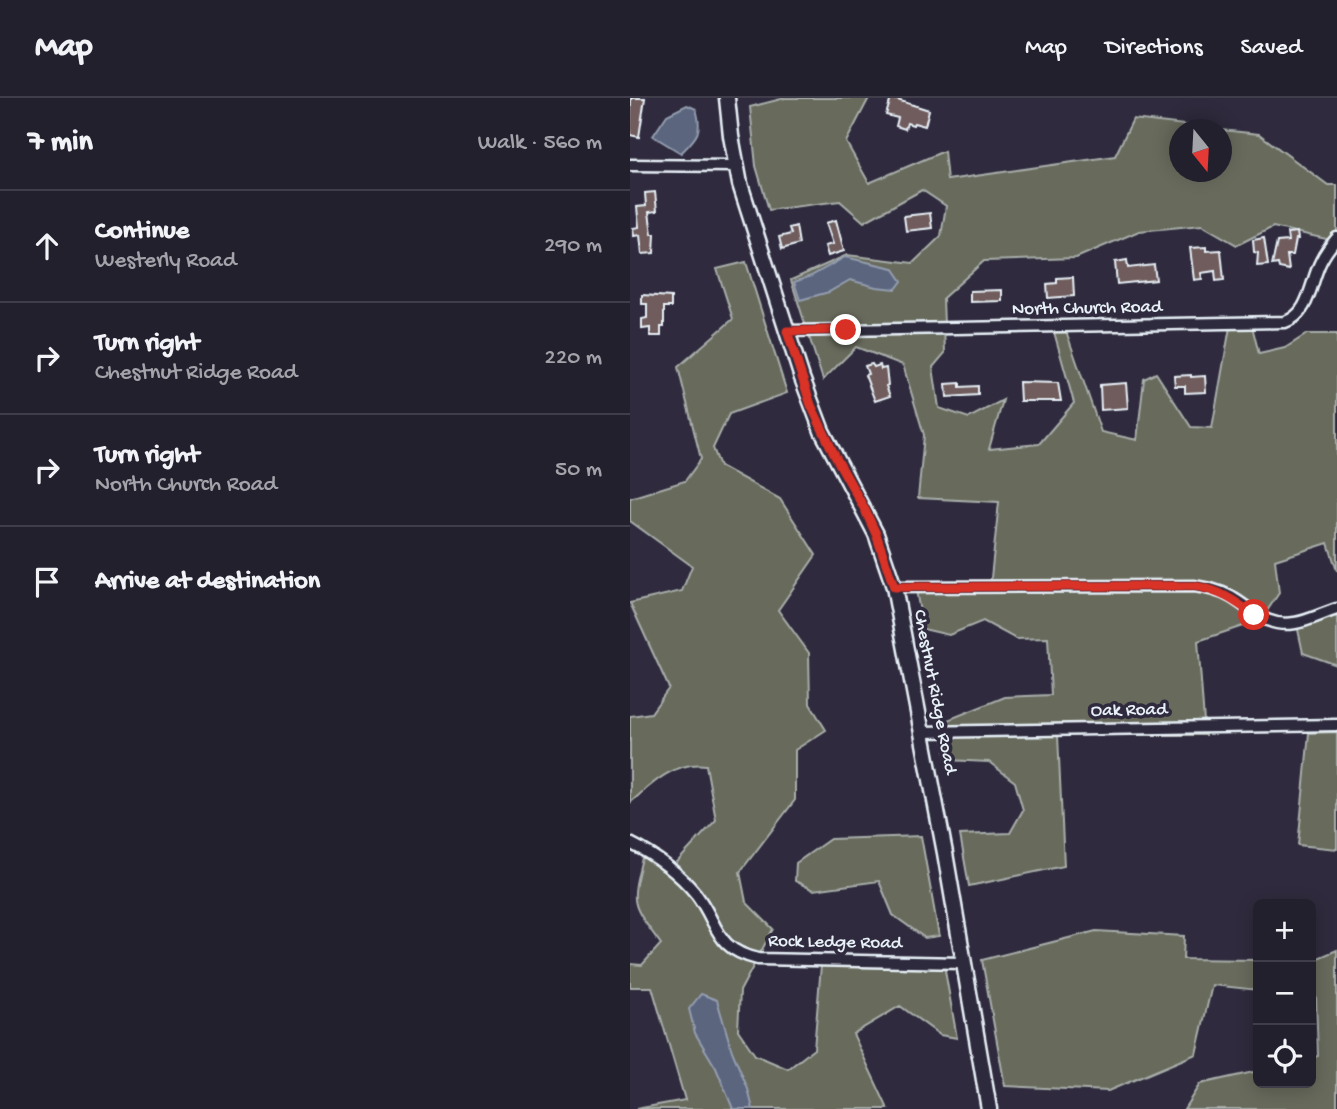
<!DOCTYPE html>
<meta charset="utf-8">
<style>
body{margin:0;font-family:"Gochi Hand",sans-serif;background:#2f2d3a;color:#f1f3f6}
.controls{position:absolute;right:21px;bottom:21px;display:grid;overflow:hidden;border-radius:10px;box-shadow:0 4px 18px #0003}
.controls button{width:63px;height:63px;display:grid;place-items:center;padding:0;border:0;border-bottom:2px solid #403e4a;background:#23202e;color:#f1f3f6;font:35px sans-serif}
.compass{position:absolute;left:539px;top:21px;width:63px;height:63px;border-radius:50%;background:#23202e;box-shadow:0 4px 18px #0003;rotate:162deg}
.stop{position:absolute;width:21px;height:21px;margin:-16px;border:5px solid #d93025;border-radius:50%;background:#fff}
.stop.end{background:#d93025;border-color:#fff;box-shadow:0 2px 7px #0008}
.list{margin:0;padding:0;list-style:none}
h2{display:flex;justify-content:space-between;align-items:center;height:91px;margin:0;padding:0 28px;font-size:30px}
h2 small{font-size:23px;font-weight:400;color:#a3a3aa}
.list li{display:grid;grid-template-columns:46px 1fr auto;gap:21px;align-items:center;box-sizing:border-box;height:112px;padding:0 28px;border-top:2px solid #403e4a}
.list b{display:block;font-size:26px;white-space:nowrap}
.list p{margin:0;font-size:23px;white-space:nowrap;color:#a3a3aa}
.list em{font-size:23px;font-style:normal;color:#a3a3aa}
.icon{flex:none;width:38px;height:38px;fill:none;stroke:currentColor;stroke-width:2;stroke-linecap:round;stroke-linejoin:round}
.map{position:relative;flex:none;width:707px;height:1011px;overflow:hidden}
header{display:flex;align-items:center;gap:42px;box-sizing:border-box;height:98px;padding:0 35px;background:#23202e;border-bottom:2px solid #403e4a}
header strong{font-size:33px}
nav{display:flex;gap:38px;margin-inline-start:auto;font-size:24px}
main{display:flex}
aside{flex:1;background:#23202e}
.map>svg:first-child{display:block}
.green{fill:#676a5c;stroke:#a8aeaa;stroke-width:2}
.water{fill:#5b657e;stroke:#939daf;stroke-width:2}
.building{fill:#6f5c5c;stroke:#e8f1f8;stroke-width:2}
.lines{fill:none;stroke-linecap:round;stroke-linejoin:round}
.street-casing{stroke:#e8f1f8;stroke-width:15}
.secondary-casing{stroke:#e8f1f8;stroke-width:19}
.street{stroke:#2f2a3d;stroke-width:10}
.secondary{stroke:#2f2a3d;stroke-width:14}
.route{stroke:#d93025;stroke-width:9}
.labels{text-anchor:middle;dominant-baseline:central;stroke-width:7;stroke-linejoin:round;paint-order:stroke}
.street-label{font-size:19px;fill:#e8f1f8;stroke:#2f2a3d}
</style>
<header>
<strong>Map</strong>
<nav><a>Map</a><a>Directions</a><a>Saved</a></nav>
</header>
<main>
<aside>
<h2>7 min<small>Walk · 560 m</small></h2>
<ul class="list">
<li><svg class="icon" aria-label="ahead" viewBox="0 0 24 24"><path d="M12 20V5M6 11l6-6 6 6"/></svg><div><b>Continue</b><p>Westerly Road</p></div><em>290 m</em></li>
<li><svg class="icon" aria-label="right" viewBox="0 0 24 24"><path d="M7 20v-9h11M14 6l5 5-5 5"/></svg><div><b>Turn right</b><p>Chestnut Ridge Road</p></div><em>220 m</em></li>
<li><svg class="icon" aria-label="right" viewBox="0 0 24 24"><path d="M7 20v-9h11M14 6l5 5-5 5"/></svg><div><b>Turn right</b><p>North Church Road</p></div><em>50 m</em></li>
<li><svg class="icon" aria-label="arrive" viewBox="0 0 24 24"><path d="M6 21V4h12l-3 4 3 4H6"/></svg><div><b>Arrive at destination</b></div></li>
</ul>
</aside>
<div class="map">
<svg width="707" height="1011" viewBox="0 0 707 1011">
<rect width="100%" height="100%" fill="#2f2a3d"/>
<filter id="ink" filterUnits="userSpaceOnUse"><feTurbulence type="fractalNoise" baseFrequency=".0143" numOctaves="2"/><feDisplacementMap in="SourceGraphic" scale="14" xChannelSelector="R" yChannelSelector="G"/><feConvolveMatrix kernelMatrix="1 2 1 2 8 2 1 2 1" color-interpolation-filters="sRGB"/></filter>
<g filter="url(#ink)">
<path class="green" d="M155,0H239L216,44L239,85L314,53L317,82L485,58L503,21L589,31L550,32V74H592V32L629,36L698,87H707V142L705,143L643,129L607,147L572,127L509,133L446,160L354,163L313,200L315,255L303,269L309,310L339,320L373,302L359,351L409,346L444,305L424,234L436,233L471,334L507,342L514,281L526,275L561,329L582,330L600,229L622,228L629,256L655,250L677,236H707V473L698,445L645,462L649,495L631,522L568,543L575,637H428L434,768L339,788L330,737L380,735L393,712L385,684L359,664L317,662L310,625L375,599L421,597L418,540L386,541L353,523L319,537L293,531L286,492L360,489L369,404L288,400L294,337L273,267L226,249L193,282L161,182L217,157L283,165L311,138L316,108L292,92L234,124L210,103L139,112L126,68L120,9Z
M116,164L157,295L99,316L83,350L90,368L150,401L186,457L148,512L179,555L180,606L196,632L165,652V702L110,774L116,804L143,831L110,893L108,932L125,957L158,971L184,951L191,867H314L327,940L310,937L270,908L223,936L258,1011H6L55,1002L22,889H0V866L12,867L31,846C0,804 0,808 13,756L38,774L86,722L76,667C45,663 22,685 0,705V618L21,615L39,590L0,505L52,493L62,468L0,423V400L55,383L71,361L48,269L103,221L87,171Z
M707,517V567L673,555L667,527Z
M707,634V751L668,747L679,635Z
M291,738L309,838L295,840L263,817L249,783L183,792L165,783L166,765L200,741Z
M466,833L554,838L553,861L628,862V892L582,887L566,956L478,993L375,988L352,862Z
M707,852V1011H554L570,986L628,973V985H681V960L688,958L686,899L681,898V863Z"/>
<path class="water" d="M57,7L66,11C73,34 67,39 51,55L23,38L37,17Z
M215,159L263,170L272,183L266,191L246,189L220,182L199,194L170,202L164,184L181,178Z
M71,896L87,902L102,953L118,991L123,1011H103L86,970L65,935L59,911Z"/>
<path class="building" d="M1,0H15L9,39L0,37Z
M261,0L299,12L295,28L284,25L283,27L277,25L275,31L266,28L268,20L256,17Z
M25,94L27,113L19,114L22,136H25L24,155L12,156L10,137L4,138L3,130L9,129L7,109L16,108L15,95Z
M300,115L302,130L276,133L274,118Z
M206,122L214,153L198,158L195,148L203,146L196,125Z
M166,128L169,146L152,151L149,139L161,136L159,130Z
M667,134L668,141H666L663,157H657L659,172L649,170L648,166L642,167L647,144L658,143L657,135Z
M634,140L638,167L627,168L628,155L624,154L623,142Z
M576,149V153L591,152L594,182L586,183L585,173L571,175L572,181L564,182L560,150Z
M497,162L498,170L524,167L526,182L487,186L485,164Z
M443,179L444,198L418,200L417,186L427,185V180Z
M372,192V203L340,204V193Z
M12,197L41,199V209H34V229H31V238H20V230L12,231V221L17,220V206H12Z
M242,266L244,269L250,267L251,271L256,270L258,287L256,288L260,298L245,303L235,277L238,276L235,268Z
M561,277V279L575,278L576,294L555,295V288H545L544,278Z
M389,284L428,285L431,303H390Z
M330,285V289L348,288V297L317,299L316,286Z
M496,285L498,310L471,312L470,287Z"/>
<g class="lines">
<g class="street-casing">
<path id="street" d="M0,67L106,68
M157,233L655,224C680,216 680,184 691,163C695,155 701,147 707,140
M264,489L564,488C576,490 589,492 601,499C623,512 637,530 665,525C679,523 693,515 707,511
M291,634L707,627
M0,745C24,757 49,775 66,796C89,826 84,851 128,861L333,865"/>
</g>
<g class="secondary-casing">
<path id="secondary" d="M97,0L101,38L110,86L172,280L192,333L246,436L264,489L315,755L359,1011"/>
</g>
<use href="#street" class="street"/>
<use href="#secondary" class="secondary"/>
</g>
</g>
<g class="lines" filter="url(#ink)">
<path class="route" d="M216,232L157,233L181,307L205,358L234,410L246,436L264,489L564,488C589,492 604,502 624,517"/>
</g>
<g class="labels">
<g class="street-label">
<text transform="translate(457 211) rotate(-1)">North Church Road</text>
<text transform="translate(304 594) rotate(79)">Chestnut Ridge Road</text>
<text transform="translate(499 613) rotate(-1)">Oak Road</text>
<text transform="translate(205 845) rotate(1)">Rock Ledge Road</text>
</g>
</g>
</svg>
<div class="controls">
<button>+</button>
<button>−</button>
<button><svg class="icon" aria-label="locate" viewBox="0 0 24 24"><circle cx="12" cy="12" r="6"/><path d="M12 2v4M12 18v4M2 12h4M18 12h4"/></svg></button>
</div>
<svg class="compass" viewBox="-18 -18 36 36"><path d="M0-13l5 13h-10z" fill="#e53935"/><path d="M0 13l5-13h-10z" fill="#a3a3aa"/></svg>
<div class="stop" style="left:624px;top:517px"></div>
<div class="stop end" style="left:216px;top:232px"></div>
</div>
</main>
